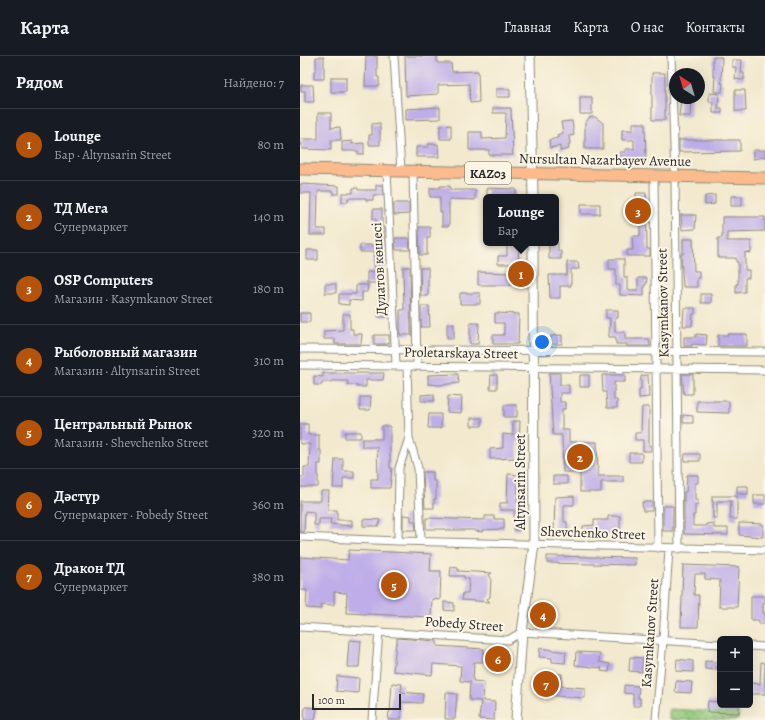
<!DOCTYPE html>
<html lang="ru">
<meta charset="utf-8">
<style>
body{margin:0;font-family:Alegreya,serif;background:#242831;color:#f1f3f6}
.controls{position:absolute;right:12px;bottom:12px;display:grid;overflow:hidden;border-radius:6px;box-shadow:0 4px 16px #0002}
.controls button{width:36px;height:36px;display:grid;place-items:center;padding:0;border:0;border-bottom:1px solid #363941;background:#171b24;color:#f1f3f6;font:20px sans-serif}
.compass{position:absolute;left:369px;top:12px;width:36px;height:36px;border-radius:50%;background:#171b24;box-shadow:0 4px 16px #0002;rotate:323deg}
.scale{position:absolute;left:12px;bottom:10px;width:89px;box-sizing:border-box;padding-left:4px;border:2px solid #2b2b2b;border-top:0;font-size:11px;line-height:14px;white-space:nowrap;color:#2b2b2b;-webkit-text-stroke:3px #fcf5e5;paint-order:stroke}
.you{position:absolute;left:242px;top:286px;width:14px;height:14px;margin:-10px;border:3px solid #fff;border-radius:50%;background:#1a73e8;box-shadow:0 0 0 6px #1a73e833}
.badge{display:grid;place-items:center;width:26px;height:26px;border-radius:50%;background:#b45309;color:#fff;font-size:13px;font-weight:700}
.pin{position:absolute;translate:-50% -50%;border:2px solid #fff;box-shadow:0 1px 4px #0006}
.popup{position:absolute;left:183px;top:138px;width:76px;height:52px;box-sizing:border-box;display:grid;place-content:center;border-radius:6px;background:#171b24;filter:drop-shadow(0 1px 3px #0005);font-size:13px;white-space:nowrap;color:#9ea1a6}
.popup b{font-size:15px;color:#f1f3f6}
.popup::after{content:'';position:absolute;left:50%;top:100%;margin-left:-8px;border:8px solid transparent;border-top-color:#171b24}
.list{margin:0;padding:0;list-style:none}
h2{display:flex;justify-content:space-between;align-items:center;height:52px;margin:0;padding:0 16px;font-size:17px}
h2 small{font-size:13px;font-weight:400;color:#9ea1a6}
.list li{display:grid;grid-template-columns:26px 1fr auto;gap:12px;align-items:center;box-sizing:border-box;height:72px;padding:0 16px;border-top:1px solid #363941}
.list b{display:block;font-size:15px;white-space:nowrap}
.list p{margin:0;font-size:13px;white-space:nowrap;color:#9ea1a6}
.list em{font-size:13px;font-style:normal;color:#9ea1a6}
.map{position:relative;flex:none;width:465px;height:664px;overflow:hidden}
header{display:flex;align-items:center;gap:24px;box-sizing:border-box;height:56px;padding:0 20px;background:#171b24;border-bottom:1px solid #363941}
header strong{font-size:19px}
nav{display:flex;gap:22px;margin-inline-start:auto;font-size:14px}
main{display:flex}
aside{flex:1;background:#171b24}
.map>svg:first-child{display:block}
.grass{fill:url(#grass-dots);stroke:#5d7852}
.building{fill:#beade8}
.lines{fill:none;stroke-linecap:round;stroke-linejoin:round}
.minor-casing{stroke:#8e8a7c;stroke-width:9}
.tertiary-casing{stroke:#8e8a7c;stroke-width:11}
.primary-casing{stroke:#8e8a7c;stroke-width:13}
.minor{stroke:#fff;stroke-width:7}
.tertiary{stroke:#fff;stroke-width:9}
.primary{stroke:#fbbb8d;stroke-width:11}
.labels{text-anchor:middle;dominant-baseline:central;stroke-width:4;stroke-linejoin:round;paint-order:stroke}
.shield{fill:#fcf5e5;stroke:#6a6863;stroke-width:1}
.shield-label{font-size:13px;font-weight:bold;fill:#2b2b2b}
.street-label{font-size:14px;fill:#2b2b2b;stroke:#fcf5e5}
</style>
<header>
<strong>Карта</strong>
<nav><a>Главная</a><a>Карта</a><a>О нас</a><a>Контакты</a></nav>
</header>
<main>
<aside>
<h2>Рядом<small>Найдено: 7</small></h2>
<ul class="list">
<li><span class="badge">1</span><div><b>Lounge</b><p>Бар · Altynsarin Street</p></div><em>80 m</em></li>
<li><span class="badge">2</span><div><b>ТД Мега</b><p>Супермаркет</p></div><em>140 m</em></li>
<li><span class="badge">3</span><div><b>OSP Computers</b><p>Магазин · Kasymkanov Street</p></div><em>180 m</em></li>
<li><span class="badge">4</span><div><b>Рыболовный магазин</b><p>Магазин · Altynsarin Street</p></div><em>310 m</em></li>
<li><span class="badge">5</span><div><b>Центральный Рынок</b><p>Магазин · Shevchenko Street</p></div><em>320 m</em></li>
<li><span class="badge">6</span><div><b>Дәстүр</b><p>Супермаркет · Pobedy Street</p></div><em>360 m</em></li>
<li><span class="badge">7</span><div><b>Дракон ТД</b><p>Супермаркет</p></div><em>380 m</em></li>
</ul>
</aside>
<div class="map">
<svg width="465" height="664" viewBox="0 0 465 664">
<defs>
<pattern id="grass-dots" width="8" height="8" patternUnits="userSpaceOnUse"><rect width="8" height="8" fill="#8fc679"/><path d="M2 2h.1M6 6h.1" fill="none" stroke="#75a163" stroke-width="1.8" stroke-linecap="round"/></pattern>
</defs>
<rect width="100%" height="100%" fill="#fcf5e5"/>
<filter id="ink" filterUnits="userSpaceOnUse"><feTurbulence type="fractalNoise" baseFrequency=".025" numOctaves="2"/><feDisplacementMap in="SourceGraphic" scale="8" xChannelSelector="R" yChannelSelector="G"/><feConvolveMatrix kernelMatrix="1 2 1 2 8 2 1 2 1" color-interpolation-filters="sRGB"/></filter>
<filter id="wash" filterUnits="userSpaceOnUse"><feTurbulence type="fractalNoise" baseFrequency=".012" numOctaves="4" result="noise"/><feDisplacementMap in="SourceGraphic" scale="16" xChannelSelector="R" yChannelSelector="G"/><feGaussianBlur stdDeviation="0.9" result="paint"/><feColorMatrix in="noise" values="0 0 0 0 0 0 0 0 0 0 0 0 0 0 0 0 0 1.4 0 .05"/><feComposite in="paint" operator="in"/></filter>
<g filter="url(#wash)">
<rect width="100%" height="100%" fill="#f2e9ce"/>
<path class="grass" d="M369,653L439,657L438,664H369Z"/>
<g id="blocks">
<path class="building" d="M66,0H77V21H79V30H65Z
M105,0H137V7H151L152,16L178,15L179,46L170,47L169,28L138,29V38L106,40Z
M16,1H24V23H14V15H16Z
M413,1H422L421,27H423L422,36H414L415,20H413Z
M432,4H442L441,17H444V24L435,23L436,11H432Z
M352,17H365V64H352Z
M31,21H46V36H31Z
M1,29H13L14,46H5V35H1Z
M196,33H210V41H196Z
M435,34H445L446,55H435Z
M409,37L419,38L418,52H422V57H413V46H409Z
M280,41H292V58H280Z
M381,42H391L390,60H379Z
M140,51V63L106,64V53Z
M193,52H211L213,99H189V94H169V76H182V83L205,82L206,57H193Z
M18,57H31V72L40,71L41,84H31V94L2,93L1,83H18Z
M290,61H295L303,67V93H285V67Z
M272,65L274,79L269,80L270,88L268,89L269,93L260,95V90L250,92L249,84L258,82L257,79L263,77L261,66Z
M80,67V89H69V79H72V68Z
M333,67H345L346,104H320V96H325V93H334V84H322V74H333Z
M151,69V83H140V70Z
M379,84H440V95L379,96Z
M52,85V88L64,87V98H58V95H42V86Z
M128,88H138L139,101H116V91H128Z
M453,94H465V101L453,103Z
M0,128L39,130V138H33V135H18L17,173H26V179H10L11,137H0Z
M76,129H83V139H73V144H66V142H48V146H42V137H53V132H58V134H76Z
M140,130H150V134H175V144L149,143V170H142V156H140V141H130V132H140Z
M187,132L216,133V141H187Z
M336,137H346L347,193H350V200H327V194H333L332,180H340V158H331V152H336Z
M415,139V148L405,149V140Z
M431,140H442V150H431Z
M94,147H109V158L94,159Z
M281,148H300V158H281Z
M73,153H82V171H84V209H82L81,227H67V216H74V196H60V189H75L76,163H73Z
M381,159H396L395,173L382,174Z
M422,161H465V175L427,176V185H451V197L445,196V214H449V222H445V236L436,237V228H438V206H436V202H418V182H422Z
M119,171H130V182H127V199H120Z
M95,182H109L110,194H96Z
M383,183H393L394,215H399V222H397V231H383L381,198H383Z
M207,187H219L218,208H198V200H207Z
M249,187H258V195H261V203H249Z
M7,194H18V204H7Z
M309,203H324V221H327V234H338V222H347L346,229H344V240L320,239V229H316V213H309Z
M267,206H278L279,213H271V230H260V242H250L249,219H267Z
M103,211H110L111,279H100V254H104Z
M120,212H128V240H121Z
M178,216L211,217V229H178Z
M25,228H36V237H25Z
M56,229H68L67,236H62V245L49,244V249L39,248V238H56Z
M160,237H180V248H160Z
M401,238H411V247H401Z
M78,249H88V261H78Z
M121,250H129L130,271H121Z
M384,252H395V258H393L392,270H383Z
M306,254H318V262H315V276H325V283H349L350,290H327V288H316V281H309L310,262H306Z
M0,257H10V266H0Z
M195,257L219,258L218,288H193V279H204V267H195Z
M43,258H50V273H53V278H62L61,288H35V283H24V275L43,274Z
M170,267H179L178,288H170Z
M147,268H154V282H147Z
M396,278L407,279L406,289L392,288V290H384V281H396Z
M428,278H447V290H418V279H428Z
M74,279H89V288H74Z
M262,279V288H251V280Z
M23,317H84L83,324H66V331H57V329H48V325H31V326H22V329H14V320L23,321Z
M249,317H260V329H269V337H260V346H265V353H262V374H269V386H297L298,420H323V426H301V436H280V416H263L262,379H253Z
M158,318L159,327L139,329L128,328V319Z
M382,318H393V338H384Z
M191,319H197V333H190Z
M280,319H289V331H280Z
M302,319H325V326H314V344H317V352H307L306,336H303Z
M348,319L349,341L339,342V333H341V320Z
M134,338V345H121V339Z
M148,340L162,341L161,357L147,356Z
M60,341H71L70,354H60Z
M397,345H429V357L397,356Z
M204,349H217V361H204Z
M342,351H349V390L351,389V395H343V384H335V377H341Z
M129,358H141V372H128Z
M383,359L393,360V367H383Z
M171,362H182V370H171Z
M213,365H220L219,386H217L218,402L190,403V393L203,392V378L213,379Z
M0,368H8V379H19V394H21V408H18V431H0V421H4V411H9L10,388H0Z
M82,370H90V412H92L90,432H71V423H78L77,391H62V383H82Z
M45,376H61V382H45Z
M329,397H342V406H329Z
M385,398H400V405H384Z
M35,403H43V415H54V422H43V432H33Z
M123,416H133V425H136V443H134V452H125Z
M208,418L221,419L220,428H218L217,447H221L220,474H214V454H200V447H207Z
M387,419H398V427H395V444H398V449H395V459H393V470H406V468L414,467V472H428V479L384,478V436H386Z
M253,420H267V428H253Z
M437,430H448V438H437Z
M21,435H29L28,454H37V464H52V470L30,468L31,463H19V469H14V456L5,455L4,476H0V445H21Z
M454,439H465V448H454Z
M274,440V449H264V466H267V477H254L255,441Z
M412,440H437V463H430L431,445H417V462H413V445H412Z
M342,446H352V455H343Z
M363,450H373V475H363Z
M103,459L111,460V465H115L116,474H103Z
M185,460H194V463H204V473L182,474V476L175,475V474H145V473H126V462L185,464Z
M308,460H320V477H283V470L294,469V464H308Z
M63,463L80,464L79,470H63Z
M439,467L463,468V481L439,479Z
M49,494L131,498L130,515H141L140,544L132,543L131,561L46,557L47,537L34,536V549L21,548V553L6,552L7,534H0V501L48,504Z
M247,500L335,502V509L247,507Z
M383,509L439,511L437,551H419L420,524L405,523V518H395L394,539H399L398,571H381Z
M151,511L158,512V515L192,517L189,519L191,522L190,541L187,543L190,546L162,544L163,537H168L169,523L164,522V520H150Z
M451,540H465V547L463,546V557H465V568H459V564H451Z
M144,546L154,547V555L144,554Z
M97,582L137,585V590L184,593L183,606H174L173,625L184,626L183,645L195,646L194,664L179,663L181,645L169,644L170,626L160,625L161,610L133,608L132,619L93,615L96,587H97Z
M49,584L61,585L59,611H47Z
M240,592L266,596L265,607L252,606V602L239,601Z
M193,595L203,596L202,611L192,610Z
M276,596L300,597L299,606L310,608L309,616L301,615L302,612L275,609Z
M330,601L343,602L342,616L329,615Z
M377,603L393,605V616L376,615Z
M405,605L417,606L416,614L405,613Z
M461,606L465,607V638H450V627L460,628Z
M244,617L262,618L261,630L285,632V642L242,639Z
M37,620L59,622L58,637L36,635Z
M376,625L392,626L391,637L375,636Z
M92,627L102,628L101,636L123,638L122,647L101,646V664H88L89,656H90Z
M324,629L339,630L338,642H340V650H333V638L324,637Z
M146,637L157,638L155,663H145Z
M408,645L420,646V649H439V657L407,656Z
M5,651L17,652L15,664H4Z"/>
</g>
</g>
<g filter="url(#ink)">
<use href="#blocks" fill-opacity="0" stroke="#8e8a7c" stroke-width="1"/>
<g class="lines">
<g class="minor-casing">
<path id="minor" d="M94,0L101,115
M371,0L375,120L379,493
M87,115L96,309
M113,115L117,309
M354,120L358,492
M0,293L465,296
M0,309L465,314
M107,310L109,382L118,412L121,485
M0,481L98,485L465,494
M98,485L99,412L109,382
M0,571L208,584L222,576L420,588
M450,590L465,591
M72,664L79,575
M356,664L363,584L369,493"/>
</g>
<g class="tertiary-casing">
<path id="tertiary" d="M230,0L233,141
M216,664L222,576L234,488L233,187"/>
</g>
<g class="primary-casing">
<path id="primary" d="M0,113L465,122"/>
</g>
<use href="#minor" class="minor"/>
<use href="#tertiary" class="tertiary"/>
<use href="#primary" class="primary"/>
</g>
</g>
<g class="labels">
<rect class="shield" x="165" y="106" width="46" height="22" rx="3"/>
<g class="shield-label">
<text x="188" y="117">KАZ03</text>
</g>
<g class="street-label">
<text transform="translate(305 104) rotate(1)">Nursultan Nazarbayev Avenue</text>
<text transform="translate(79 213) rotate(-93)">Дулатов көшесі</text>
<text transform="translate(363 247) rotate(-91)">Kasymkanov Street</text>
<text transform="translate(161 297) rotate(1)">Proletarskaya Street</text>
<text transform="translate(220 426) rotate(-90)">Altynsarin Street</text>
<text transform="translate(293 477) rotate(2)">Shevchenko Street</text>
<text transform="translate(164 568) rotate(4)">Pobedy Street</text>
<text transform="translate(350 577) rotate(-86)">Kasymkanov Street</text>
</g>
</g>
</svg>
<div class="controls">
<button>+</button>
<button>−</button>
</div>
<svg class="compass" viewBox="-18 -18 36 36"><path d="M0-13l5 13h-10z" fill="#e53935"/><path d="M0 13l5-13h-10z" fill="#9ea1a6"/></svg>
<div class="scale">100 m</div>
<div class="you"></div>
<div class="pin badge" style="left:221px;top:218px">1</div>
<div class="popup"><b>Lounge</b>Бар</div>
<div class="pin badge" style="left:280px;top:401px">2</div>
<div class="pin badge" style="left:338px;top:155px">3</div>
<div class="pin badge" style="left:243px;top:559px">4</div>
<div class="pin badge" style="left:94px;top:529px">5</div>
<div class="pin badge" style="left:198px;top:603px">6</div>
<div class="pin badge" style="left:246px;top:628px">7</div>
</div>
</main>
